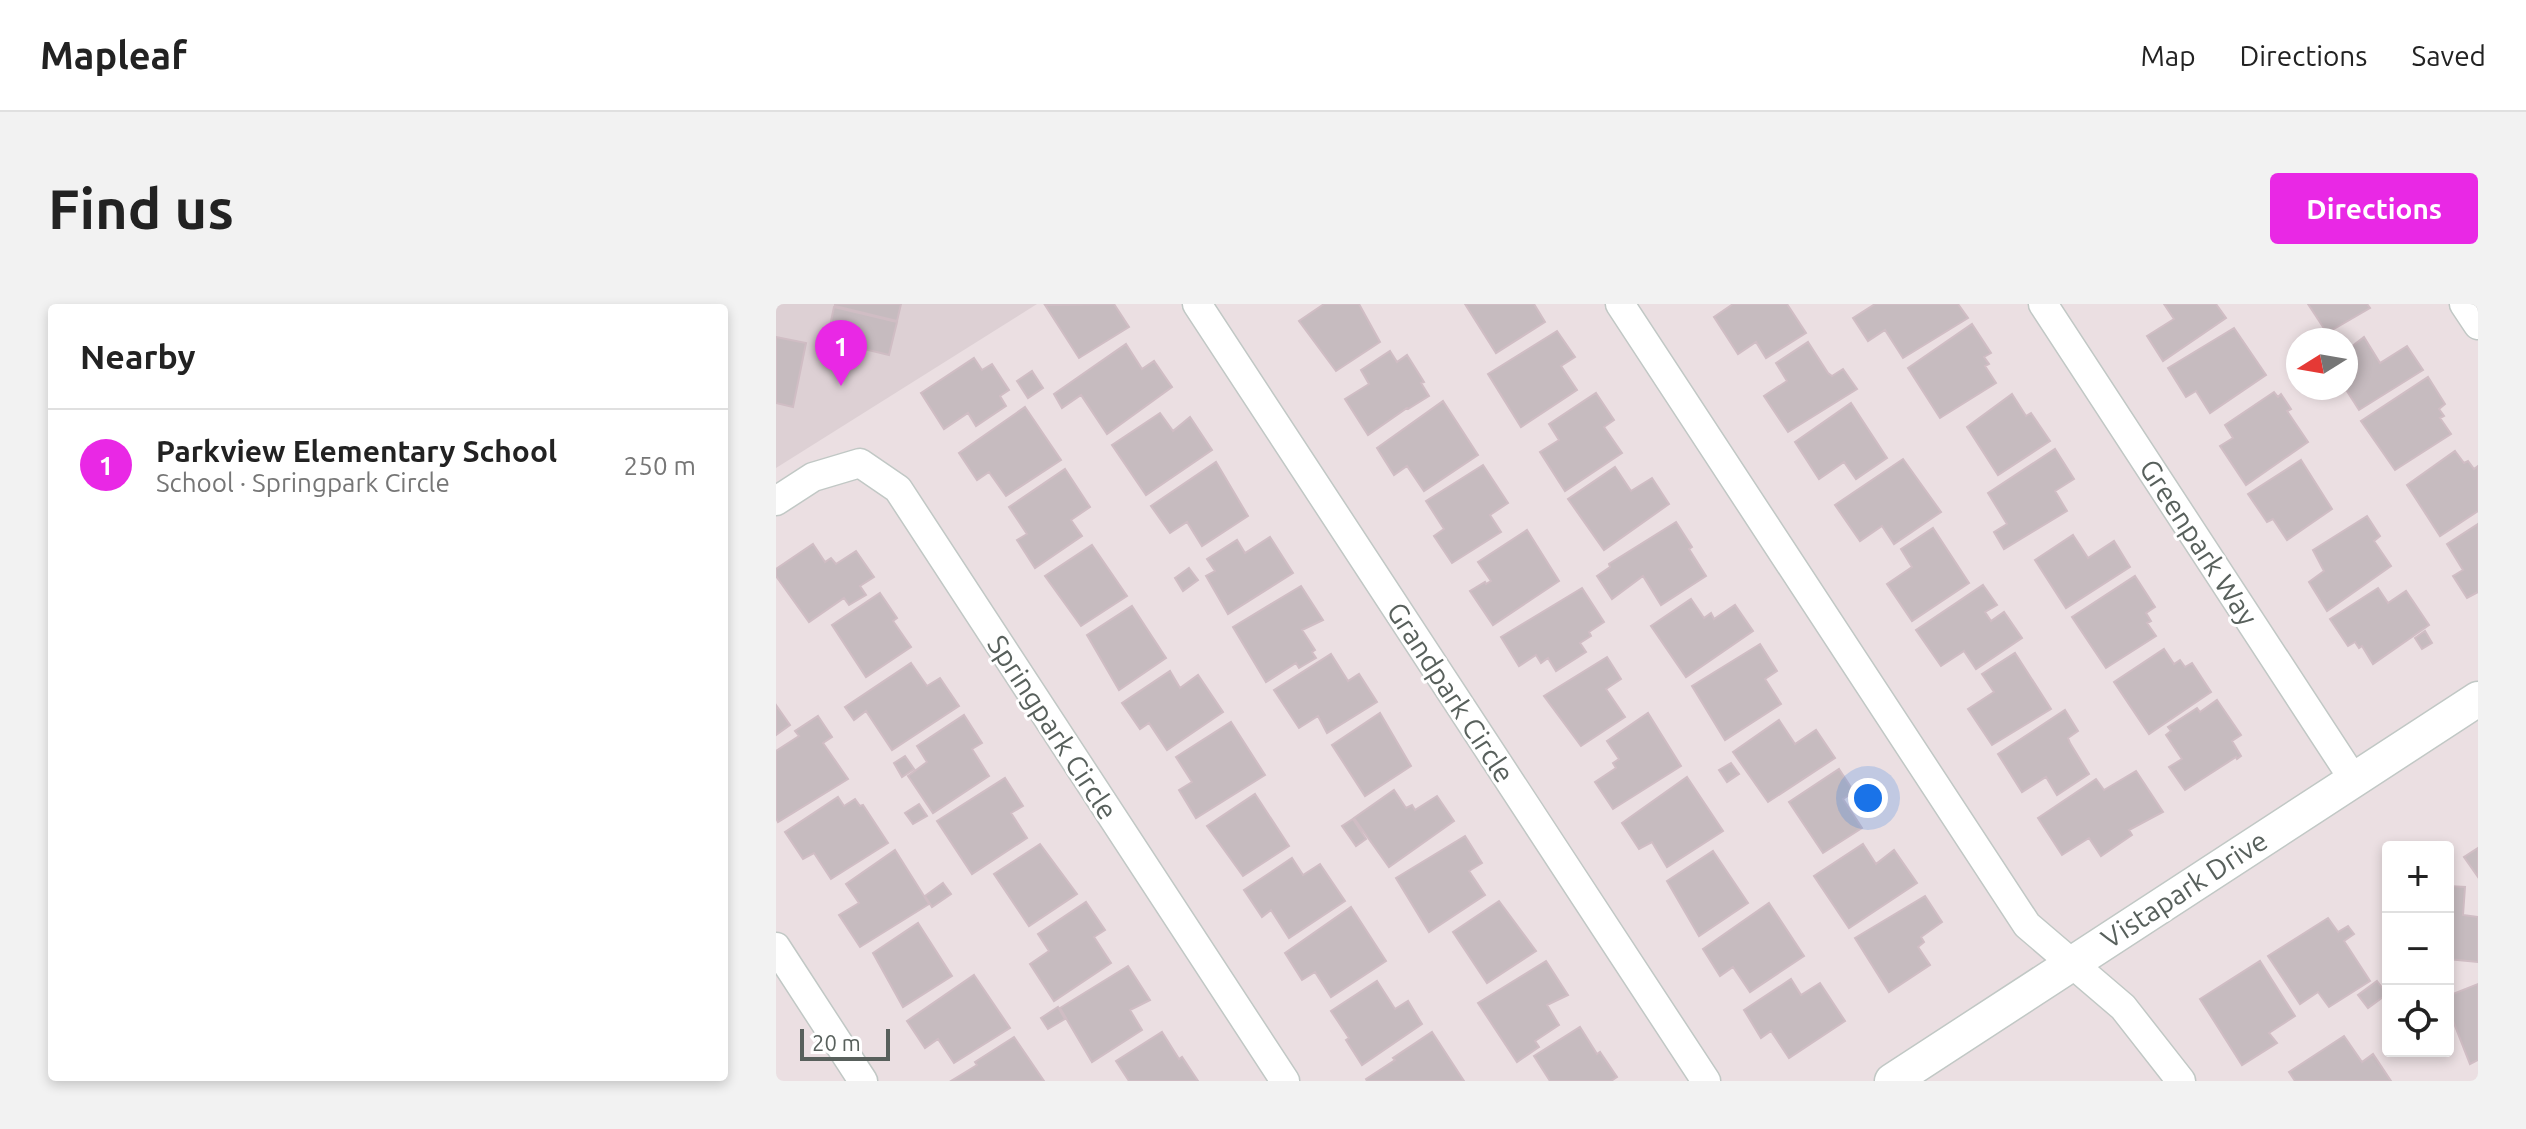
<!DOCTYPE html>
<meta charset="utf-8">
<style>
body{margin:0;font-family:Ubuntu,sans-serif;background:#f2f2f2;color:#222}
.controls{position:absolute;right:24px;bottom:24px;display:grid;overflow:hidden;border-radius:8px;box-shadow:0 4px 12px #0003}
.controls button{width:72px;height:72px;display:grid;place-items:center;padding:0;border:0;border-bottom:2px solid #e0e0e0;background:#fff;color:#222;font:40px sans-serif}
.compass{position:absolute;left:1510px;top:24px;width:72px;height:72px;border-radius:50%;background:#fff;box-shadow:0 4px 12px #0003;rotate:259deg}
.scale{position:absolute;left:24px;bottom:20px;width:90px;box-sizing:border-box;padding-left:8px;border:4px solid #58605c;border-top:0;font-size:22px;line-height:28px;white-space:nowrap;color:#58605c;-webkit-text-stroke:6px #fff;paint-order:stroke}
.you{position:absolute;left:1092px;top:494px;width:28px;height:28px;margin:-20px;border:6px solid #fff;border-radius:50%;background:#1a73e8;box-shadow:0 0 0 12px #1a73e833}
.badge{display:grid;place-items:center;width:52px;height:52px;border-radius:50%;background:#e928e5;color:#fff;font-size:26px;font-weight:700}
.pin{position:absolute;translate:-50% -66px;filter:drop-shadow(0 2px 4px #0008)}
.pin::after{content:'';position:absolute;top:42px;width:28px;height:24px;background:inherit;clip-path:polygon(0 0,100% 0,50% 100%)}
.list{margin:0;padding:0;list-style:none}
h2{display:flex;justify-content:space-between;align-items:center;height:104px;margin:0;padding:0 32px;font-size:34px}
h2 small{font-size:26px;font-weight:400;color:#767676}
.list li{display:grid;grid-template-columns:52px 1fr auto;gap:24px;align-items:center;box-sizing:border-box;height:112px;padding:0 32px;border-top:2px solid #e0e0e0}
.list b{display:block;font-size:30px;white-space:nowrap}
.list p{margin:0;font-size:26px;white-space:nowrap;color:#767676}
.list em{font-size:26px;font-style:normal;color:#767676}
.icon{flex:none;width:44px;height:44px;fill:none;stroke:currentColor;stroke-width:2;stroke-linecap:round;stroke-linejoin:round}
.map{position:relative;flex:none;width:1702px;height:777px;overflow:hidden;border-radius:8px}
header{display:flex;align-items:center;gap:48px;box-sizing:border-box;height:112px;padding:0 40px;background:#fff;border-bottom:2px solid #e0e0e0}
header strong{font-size:38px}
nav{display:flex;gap:44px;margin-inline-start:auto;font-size:28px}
.intro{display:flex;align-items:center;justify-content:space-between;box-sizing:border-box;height:192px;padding:0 48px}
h1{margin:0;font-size:56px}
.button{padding:20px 36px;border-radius:8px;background:#e928e5;color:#fff;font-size:28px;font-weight:700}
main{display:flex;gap:48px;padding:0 48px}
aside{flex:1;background:#fff;border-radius:8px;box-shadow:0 4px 12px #0003}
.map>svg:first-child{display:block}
.education{fill:#ddd0d4}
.building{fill:#c6bbbf;stroke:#d0bdc4;stroke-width:2}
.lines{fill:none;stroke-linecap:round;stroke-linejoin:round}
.minor-casing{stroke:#c1c8c5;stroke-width:31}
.tertiary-casing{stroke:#c1c8c5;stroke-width:37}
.minor{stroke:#fff;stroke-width:28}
.tertiary{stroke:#fff;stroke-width:34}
.labels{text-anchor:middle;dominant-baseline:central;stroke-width:6;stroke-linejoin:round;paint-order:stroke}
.street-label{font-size:28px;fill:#58605c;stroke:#fff}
</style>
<header>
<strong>Mapleaf</strong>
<nav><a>Map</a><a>Directions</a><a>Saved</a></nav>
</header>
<div class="intro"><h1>Find us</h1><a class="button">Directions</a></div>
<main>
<aside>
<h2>Nearby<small></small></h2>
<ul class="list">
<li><span class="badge">1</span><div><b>Parkview Elementary School</b><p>School · Springpark Circle</p></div><em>250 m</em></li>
</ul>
</aside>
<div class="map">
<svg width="1702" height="777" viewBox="0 0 1702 777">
<rect width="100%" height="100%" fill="#ebdfe2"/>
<path class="education" d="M0,0H261L0,164Z"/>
<path class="building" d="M59,0H125L121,17L59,2Z
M338,0L353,23L303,54L269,1Z
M548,0H583L604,38L560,67L523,17Z
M689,0H758L769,18L720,49Z
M957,0H1011L1030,29L990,54L980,38L962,50L938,13Z
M1099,0H1182L1192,14L1127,54L1109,26L1092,37L1077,14Z
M1388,0H1440L1450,14L1387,57L1371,32L1398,15Z
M1532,0H1591L1594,4L1551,29Z
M58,3L121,18L113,51L51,36Z
M1196,20L1215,49L1208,53L1213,60L1209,62L1220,79L1164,114L1132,64Z
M1458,24L1490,71L1434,109L1420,87L1410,93L1392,64Z
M781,27L799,53L785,62L801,86L745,123L712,70Z
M0,33L30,39L17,103L0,99Z
M1588,33L1604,59L1631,42L1647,66L1583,106L1569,84L1570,47Z
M1032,38L1052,69L1056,72L1067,65L1081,85L1012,128L988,92L1011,77L1000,59Z
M350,40L366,65L378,57L396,83L331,130L305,91L286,104L278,90Z
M614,47L621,58L631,51L648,78L645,79L653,92L632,105L631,104L592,131L569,95L593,80L585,66Z
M198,54L206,66L216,60L233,86L224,92L230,102L200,122L192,109L168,125L145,89Z
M256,67L267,84L252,94L241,77Z
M1652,73L1669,100L1663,105L1668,112L1664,114L1675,130L1619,166L1585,117Z
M1498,88L1502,93L1505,90L1515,105L1511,107L1532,138L1470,181L1444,142L1457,134L1449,121Z
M820,89L838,116L828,123L846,149L789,187L764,148L783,136L773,120Z
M1236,90L1250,112L1255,109L1274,137L1222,171L1191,123Z
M667,97L702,151L648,187L631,162L618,171L601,144Z
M1075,99L1111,154L1080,175L1068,158L1043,175L1019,138Z
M249,103L285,156L230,192L213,168L201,176L183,149Z
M384,109L397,127L414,113L436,146L370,191L336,141Z
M1279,145L1298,175L1279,187L1291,207L1228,245L1218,228L1231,220L1212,189Z
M1679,147L1688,159L1692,157L1698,165L1702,162V207L1664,232L1631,181Z
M1127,155L1165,208L1118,240L1106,222L1084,237L1059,201Z
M1525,156L1556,205L1511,236L1497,215L1491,218L1472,190Z
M440,158L472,212L426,242L411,218L394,229L375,202Z
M707,161L732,199L714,211L725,228L676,259L658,232L668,225L650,197Z
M839,163L855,187L876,174L893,200L828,246L792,195Z
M289,165L314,203L295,216L306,232L259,264L241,236L251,230L233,203Z
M1591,212L1604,232L1598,237L1615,262L1551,307L1533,278L1548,267L1537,246Z
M900,218L916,243L913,245L930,272L885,301L867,272L836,295L821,272L834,263L833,260Z
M1702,220V288L1691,294L1677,272L1687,266L1671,240Z
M1157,224L1193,279L1136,317L1111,280L1136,263L1125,245Z
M751,226L783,277L717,321L694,287L709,278L710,280L715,277L702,258Z
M1297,231L1312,254L1338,237L1354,263L1290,304L1259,256Z
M494,233L517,269L452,310L430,272L439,267L431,255L461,236L469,249Z
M37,240L49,258L55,254L60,260L80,247L98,273L84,282L90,291L73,301L68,294L33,318L0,272V265Z
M316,241L351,292L305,322L269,272Z
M413,264L422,276L407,287L399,274Z
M1359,272L1379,303L1370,309L1375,317L1371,319L1380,332L1330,364L1296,313Z
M1207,281L1221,301L1209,308L1215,317L1228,308L1246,334L1200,365L1188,347L1165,362L1140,326Z
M525,282L547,316L526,326L539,346L536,348L540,354L523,364L520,359L490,378L457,323Z
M806,284L828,318L813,328L815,332L804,339L810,348L780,367L772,354L765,359L760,351L743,362L725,333Z
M1602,284L1612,299L1630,287L1653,321L1597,360L1586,342L1583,344L1579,338L1572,342L1554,315Z
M104,289L121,314L117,317L135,343L90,373L56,321Z
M915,295L928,314L935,309L938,315L959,301L977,327L910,373L875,322Z
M356,302L390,354L343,386L311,331Z
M1649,327L1656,339L1646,345L1639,334Z
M984,340L1001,367L989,375L1005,400L949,436L916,382Z
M1388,345L1398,360L1404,356L1409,363L1416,359L1435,388L1373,430L1338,378Z
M1239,349L1275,405L1216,441L1192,405L1218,388L1206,370Z
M555,350L572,377L583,370L601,398L551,429L542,412L523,424L498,386Z
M831,353L845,375L830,385L849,413L805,442L768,392Z
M135,359L151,382L164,374L183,402L116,446L90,407L78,416L69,403Z
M394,367L404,384L422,371L447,408L391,446L373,419L364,425L346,399Z
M1441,396L1465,431L1456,437L1465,452L1461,455L1460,453L1409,486L1393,463L1406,455L1390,431L1395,427L1392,423L1421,404L1424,408Z
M0,401L14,421L0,431Z
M1289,406L1302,427L1292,434L1294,439L1313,470L1281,491L1270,473L1246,488L1222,450Z
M604,409L635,462L589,492L556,441Z
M872,409L905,462L837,505L819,478L840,464L837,459L843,455L831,437Z
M188,411L206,439L196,445L213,472L157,509L132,472L151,458L141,442Z
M42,412L56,433L47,439L72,475L2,518L0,514V447L23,432L19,427Z
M1003,416L1019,440L1040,426L1059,454L992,498L957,448Z
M455,418L489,471L420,514L403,486L416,478L400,453Z
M129,452L138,465L126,473L118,459Z
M955,459L963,470L951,478L943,466Z
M1063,465L1078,488L1067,495L1086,524L1047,549L1013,498Z
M1360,467L1387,508L1353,526L1356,531L1325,552L1313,534L1286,551L1262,514L1320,475L1328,486Z
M911,473L947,527L891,563L876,538L863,545L846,519Z
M229,474L247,502L235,509L251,534L196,570L161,517Z
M618,486L630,504L636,501L639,506L661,492L678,517L613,563L578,514Z
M479,490L513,542L467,572L431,522Z
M62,493L68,502L79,495L84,502L87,501L112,539L55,575L38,549L27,555L9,528Z
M143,500L151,512L137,520L129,509Z
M577,515L590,535L580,542L566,522Z
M689,532L706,559L693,567L709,591L653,628L620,574Z
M264,540L301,590L253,622L218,570Z
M1087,540L1100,560L1118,546L1141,579L1073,624L1038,572Z
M1702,544V573L1688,553Z
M119,546L153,600L84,643L63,611L83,599L70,580Z
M937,547L972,599L923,632L891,577Z
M516,554L527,571L544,560L569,597L513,634L495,606L486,613L468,586Z
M167,579L175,590L156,603L149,592Z
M1672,582L1689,583L1687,611L1702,613V658L1672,655Z
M1149,592L1166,618L1145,633L1148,638L1142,643L1154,661L1113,688L1079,634Z
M723,597L760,647L711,679L677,628Z
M310,598L329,626L318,633L335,659L278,697L254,660L273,647L262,630Z
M993,599L1028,652L974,688L957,663L944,672L927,645Z
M575,603L610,657L555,693L539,668L526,676L509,649Z
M1552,614L1562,628L1572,622L1578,630L1568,637L1594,677L1553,703L1542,688L1524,700L1492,652Z
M142,619L176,672L127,703L97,649Z
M770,657L792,691L771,701L783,721L759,737L763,743L741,758L702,699Z
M1484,657L1519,712L1493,729L1501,739L1466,761L1424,695Z
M352,662L374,696L354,706L366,726L316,758L284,704Z
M198,671L234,724L178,759L162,735L149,744L131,717Z
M1015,675L1025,691L1044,679L1069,717L1013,754L995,727L985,734L968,706Z
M601,677L619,705L632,697L646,720L586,761L570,736L573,734L555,707Z
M1601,677L1611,690L1592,704L1582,691Z
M1702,680V756L1694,760L1672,704V692Z
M282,703L289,715L272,725L265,714Z
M804,723L821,750L824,748L841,773L835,777H774L758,752Z
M386,728L403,755L406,753L422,777H353L340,757Z
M656,728L688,777H591L590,775L619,756L617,754Z
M1568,732L1586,758L1597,750L1615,777H1519L1513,768Z
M238,733L268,777H175L201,761L199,758Z"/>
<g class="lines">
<g class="minor-casing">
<path id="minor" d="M421,0L930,777
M844,0L1251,621L1347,703L1405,777
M1267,0L1578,476
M1688,0L1702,21
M0,197L37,173L84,159L122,185L509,777
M0,643L87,777"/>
</g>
<g class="tertiary-casing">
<path id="tertiary" d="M1116,777L1702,395"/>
</g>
<use href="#minor" class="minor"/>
<use href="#tertiary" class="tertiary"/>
</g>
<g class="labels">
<g class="street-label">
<text transform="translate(1423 238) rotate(57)">Greenpark Way</text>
<text transform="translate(675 388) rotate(57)">Grandpark Circle</text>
<text transform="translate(277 423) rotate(57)">Springpark Circle</text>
<text transform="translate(1408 585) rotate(-33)">Vistapark Drive</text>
</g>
</g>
</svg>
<div class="controls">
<button>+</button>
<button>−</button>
<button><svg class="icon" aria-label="locate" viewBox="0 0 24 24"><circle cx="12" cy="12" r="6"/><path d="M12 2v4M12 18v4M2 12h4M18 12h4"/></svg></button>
</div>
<svg class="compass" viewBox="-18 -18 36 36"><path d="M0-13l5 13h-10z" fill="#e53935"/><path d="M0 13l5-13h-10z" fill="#767676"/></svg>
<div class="scale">20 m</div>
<div class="you"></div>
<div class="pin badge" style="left:65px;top:82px">1</div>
</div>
</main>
